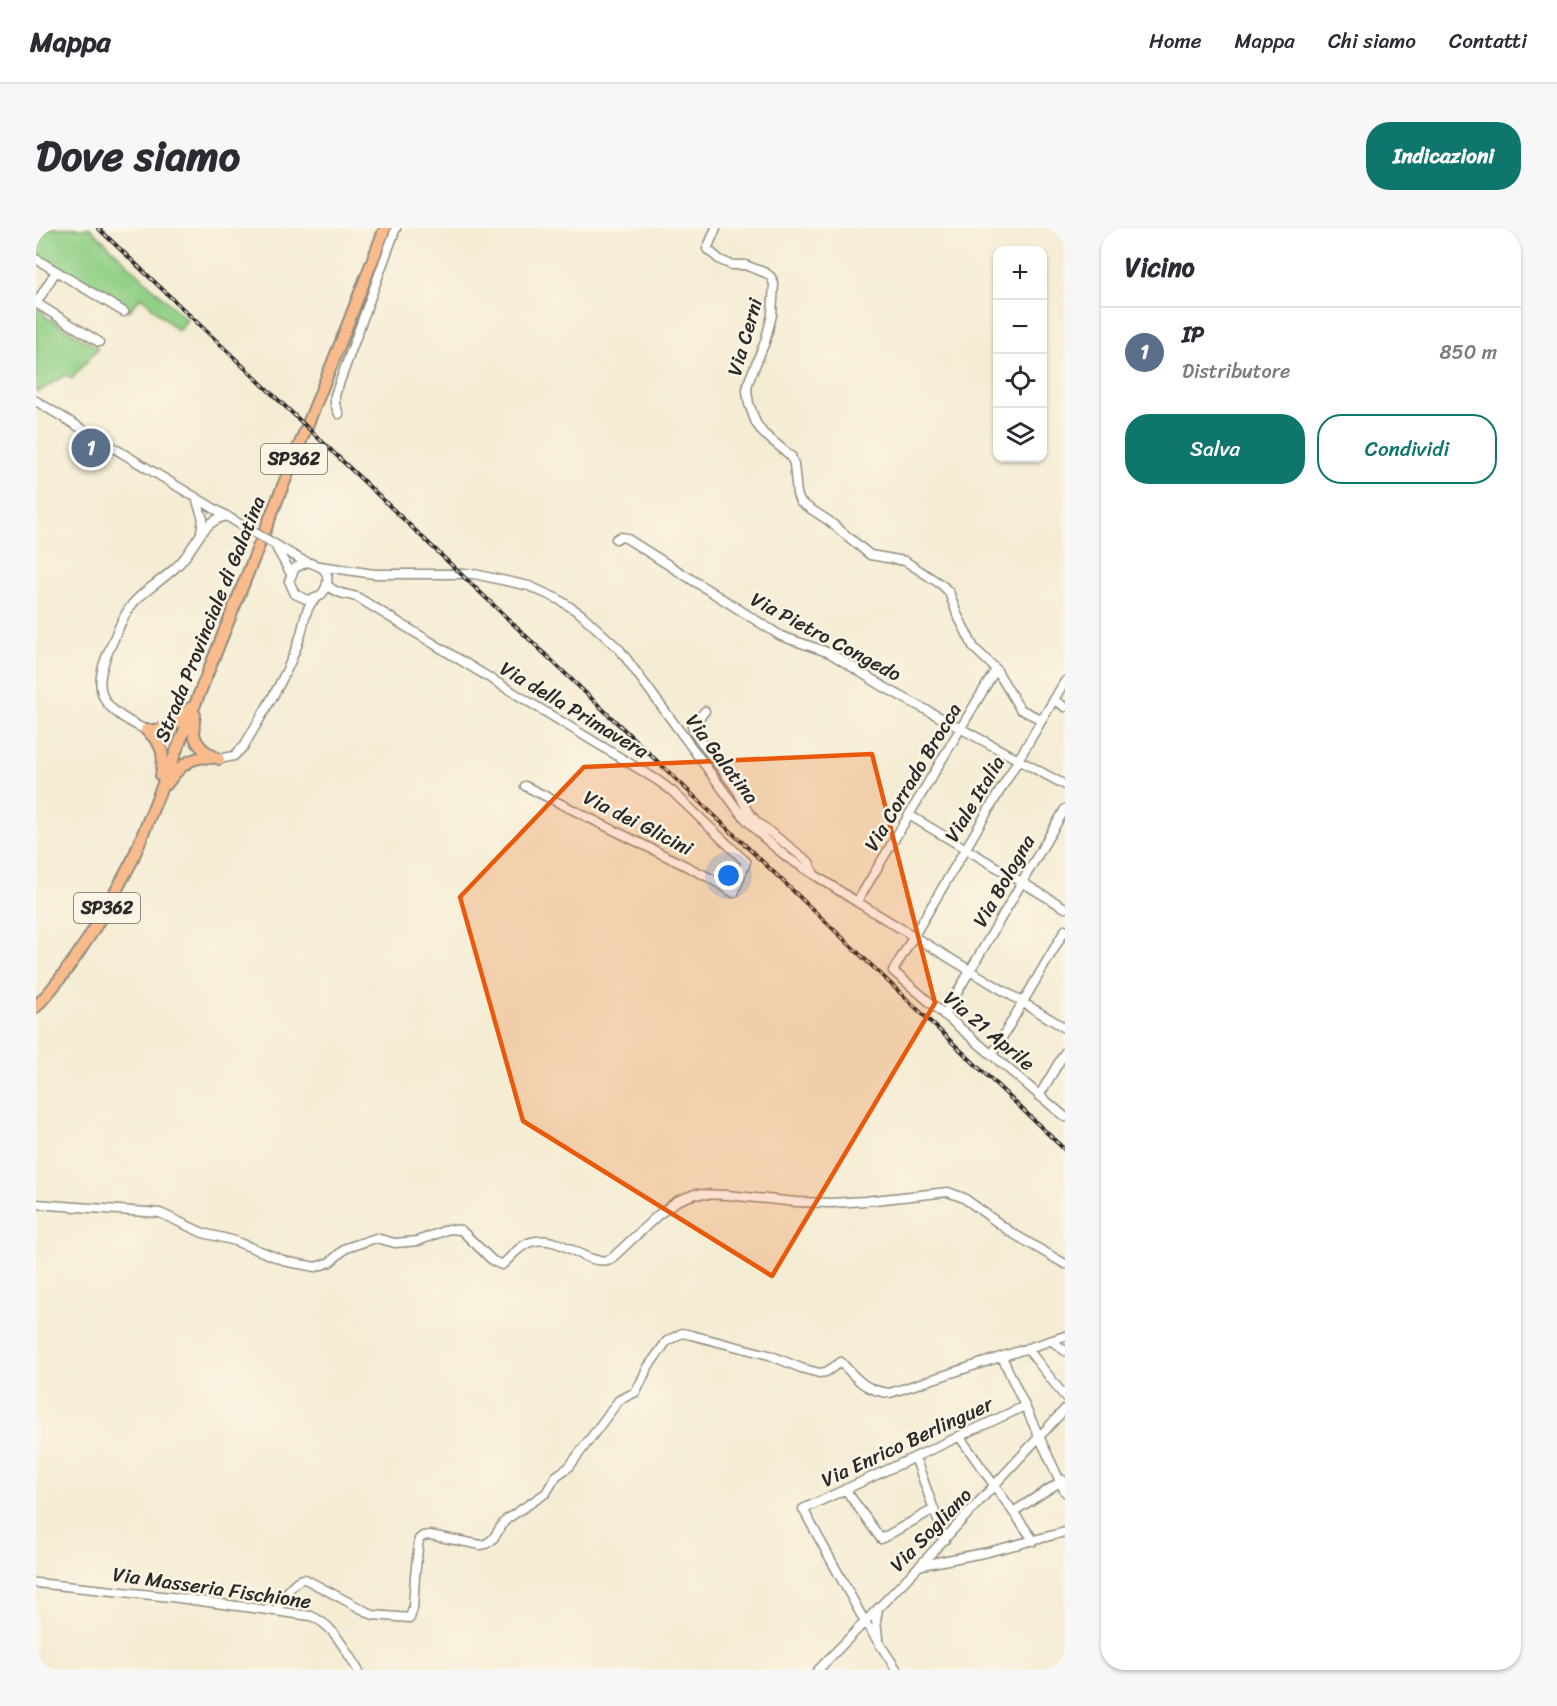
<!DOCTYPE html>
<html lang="it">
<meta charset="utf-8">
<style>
body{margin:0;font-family:Sriracha,sans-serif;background:#f7f7f7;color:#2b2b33}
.controls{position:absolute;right:18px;top:18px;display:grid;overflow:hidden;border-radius:12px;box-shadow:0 2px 4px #0004}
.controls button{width:54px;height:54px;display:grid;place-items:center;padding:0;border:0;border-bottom:2px solid #e1e1e2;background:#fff;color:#2b2b33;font:30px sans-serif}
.you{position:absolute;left:693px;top:648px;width:21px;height:21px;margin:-15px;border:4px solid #fff;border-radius:50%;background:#1a73e8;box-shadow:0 0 0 9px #1a73e833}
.badge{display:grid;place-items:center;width:39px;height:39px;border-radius:50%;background:#0f766e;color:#fff;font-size:20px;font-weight:700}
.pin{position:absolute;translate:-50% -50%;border:3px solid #fff;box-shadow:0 2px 6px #0006}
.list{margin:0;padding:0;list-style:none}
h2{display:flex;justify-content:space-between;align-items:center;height:78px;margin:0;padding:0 24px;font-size:26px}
h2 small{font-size:20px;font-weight:400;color:#7c7c81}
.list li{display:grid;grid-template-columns:39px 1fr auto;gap:18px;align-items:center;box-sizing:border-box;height:90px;padding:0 24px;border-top:2px solid #e1e1e2}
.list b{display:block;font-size:22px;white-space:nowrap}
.list p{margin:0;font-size:20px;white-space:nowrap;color:#7c7c81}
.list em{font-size:20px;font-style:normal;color:#7c7c81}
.actions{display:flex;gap:12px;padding:18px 24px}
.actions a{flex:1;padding:14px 0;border:2px solid #0f766e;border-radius:24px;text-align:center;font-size:21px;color:#0f766e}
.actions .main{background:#0f766e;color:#fff}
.icon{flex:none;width:33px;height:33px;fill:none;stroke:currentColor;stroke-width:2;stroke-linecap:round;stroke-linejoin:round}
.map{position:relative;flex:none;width:1029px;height:1442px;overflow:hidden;border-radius:24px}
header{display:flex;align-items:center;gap:36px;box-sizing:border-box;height:84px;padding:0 30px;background:#fff;border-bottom:2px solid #e1e1e2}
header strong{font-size:28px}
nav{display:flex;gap:33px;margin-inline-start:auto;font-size:21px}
.intro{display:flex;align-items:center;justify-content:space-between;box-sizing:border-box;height:144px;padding:0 36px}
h1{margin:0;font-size:42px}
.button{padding:15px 27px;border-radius:24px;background:#0f766e;color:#fff;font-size:21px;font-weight:700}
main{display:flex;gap:36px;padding:0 36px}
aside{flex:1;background:#fff;border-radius:24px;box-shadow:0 2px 4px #0004}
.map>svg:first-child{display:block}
.green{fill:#90cf85;stroke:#5e7d58;stroke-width:1.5}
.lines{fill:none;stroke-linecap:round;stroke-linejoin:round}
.minor-casing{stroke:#908c7f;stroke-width:11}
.major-casing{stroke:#908c7f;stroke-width:14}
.minor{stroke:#fff;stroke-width:8}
.major{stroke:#fabb8c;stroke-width:10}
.rail-casing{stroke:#2b2b2b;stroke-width:4}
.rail{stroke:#fcf5e5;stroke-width:1.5;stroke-dasharray:4.5;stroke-linecap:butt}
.minor-bridge-casing{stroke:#908c7f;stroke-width:11;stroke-linecap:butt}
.minor-bridge{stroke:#fff;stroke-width:8}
.marked{fill:#e8590c;fill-opacity:0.2;stroke:#e8590c;stroke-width:4.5;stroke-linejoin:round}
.labels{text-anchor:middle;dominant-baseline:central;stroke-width:5;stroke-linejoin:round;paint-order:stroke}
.shield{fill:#fcf5e5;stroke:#6a6863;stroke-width:1.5}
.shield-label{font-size:18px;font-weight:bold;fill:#2b2b2b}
.street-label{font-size:20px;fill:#2b2b2b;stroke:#fcf5e5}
</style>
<header>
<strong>Mappa</strong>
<nav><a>Home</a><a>Mappa</a><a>Chi siamo</a><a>Contatti</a></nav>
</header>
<div class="intro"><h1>Dove siamo</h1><a class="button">Indicazioni</a></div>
<main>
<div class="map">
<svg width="1029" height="1442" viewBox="0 0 1029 1442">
<rect width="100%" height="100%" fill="#fcf5e5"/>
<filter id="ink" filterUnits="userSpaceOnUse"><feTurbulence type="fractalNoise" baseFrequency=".0167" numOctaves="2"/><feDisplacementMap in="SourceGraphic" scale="12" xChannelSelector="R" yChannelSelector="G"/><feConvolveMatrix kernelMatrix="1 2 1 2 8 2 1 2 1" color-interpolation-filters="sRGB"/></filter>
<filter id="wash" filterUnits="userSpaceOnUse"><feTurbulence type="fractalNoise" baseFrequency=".008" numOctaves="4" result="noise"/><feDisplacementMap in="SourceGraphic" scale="24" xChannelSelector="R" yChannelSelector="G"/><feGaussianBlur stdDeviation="1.35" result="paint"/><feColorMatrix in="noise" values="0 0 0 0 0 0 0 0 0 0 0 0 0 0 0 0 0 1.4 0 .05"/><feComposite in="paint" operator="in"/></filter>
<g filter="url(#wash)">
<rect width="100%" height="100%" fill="#f4ecd3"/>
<path class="green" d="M8,0H54L151,92L142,103L105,69L93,83L0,26V17Z
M2,80L8,84L10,89L62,120L36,151L29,147L2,164L0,163V84Z"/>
</g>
<g filter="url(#ink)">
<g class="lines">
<g class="minor-casing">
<path id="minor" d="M680,0L671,21L684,32L696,37H709L730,45L735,49L738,56L736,87L729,114L712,155L711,163L713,176L720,195L727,205L755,228L758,236L761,266L764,274L793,293L834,327L869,333L906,357L913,364L921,386L938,420L960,441L984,481L1006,492
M0,31L88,84
M0,75L63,114
M0,76L20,43
M0,173L212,301
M303,186L299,176V167L360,0
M160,270L167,291L165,304
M580,311L584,309L590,310L745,408L794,425L848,459L1029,557
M237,315C247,321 256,327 266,332C278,337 297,338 290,359C287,367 280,371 272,372L259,366L253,353L259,340L271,334
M241,321L255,346
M284,338L338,346H438L493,358L522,371L545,386L584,422L704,585L728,610L752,630L821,674L1029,800
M291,356C297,365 310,366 321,369L621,552L636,563L710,634L698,665L674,650L489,558
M1029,453L857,743L1029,889
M1018,472L1029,479
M669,483L656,498L658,504L702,563L711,582L721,594L773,634L778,646
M110,502C61,478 54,462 77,413C83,399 89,384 99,373C112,360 128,351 141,338C160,321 164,293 191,288
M183,531L198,528L208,518C228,483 252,447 264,409C269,395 268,380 280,370
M873,587L1029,680
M821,674L960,441
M908,787L1029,581
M956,827L1029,702
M1003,868L1029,824
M0,976L124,985L167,1005L196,1012L252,1034L280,1039L294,1034L310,1020L340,1010L359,1015L382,1013L413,1001L425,1002L457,1033L466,1037C475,1029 484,1017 495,1014C527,1005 549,1040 575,1031L622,987L641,973L659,966L691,967L760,974L795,975L829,973L912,964L928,970L976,1005L1029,1036
M1016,1113L1029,1123
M991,1120L1029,1169
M966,1129L1029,1264
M923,1208L998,1313
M879,1229L909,1312
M809,1261L845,1311L898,1281
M977,1284L1027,1252
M886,1337L952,1324L1029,1304
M0,1355L135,1369L275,1388C298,1397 309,1422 322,1442
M240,1383C247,1373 256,1350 269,1351L337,1387L374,1390L377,1380L379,1348L383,1311L387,1308L394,1307L445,1317C460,1315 461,1300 471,1291L510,1265L520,1248L533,1239L583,1172L600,1164L612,1139L631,1113L646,1105L655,1107L733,1127L765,1140L783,1145L790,1144L805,1134C821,1151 829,1163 854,1165L1029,1108
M842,1410L840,1393L842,1381
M782,1442L889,1332L1029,1181
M861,1442L829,1394L767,1281L989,1178"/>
</g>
<g class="major-casing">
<path id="major" d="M159,487C154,511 162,521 183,531
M110,502C131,503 142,498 154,480
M110,502C127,516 129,526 125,548
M131,556C142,540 154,527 176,530
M0,779C41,735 68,686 96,633L306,111L349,0"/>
</g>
<use href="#minor" class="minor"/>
<use href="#major" class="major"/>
<g class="rail-casing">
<path id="rail" d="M62,0L1029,922"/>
</g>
<use href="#rail" class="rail"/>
<g class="minor-bridge-casing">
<path id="minor-bridge" d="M212,301L237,315"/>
</g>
<use href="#minor-bridge" class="minor-bridge"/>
</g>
</g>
<path class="marked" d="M836,526L899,775L736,1048L487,893L424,669L548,539Z"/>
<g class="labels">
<g class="shield">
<rect x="225" y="216" width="66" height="30" rx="4.5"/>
<rect x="38" y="665" width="66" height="30" rx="4.5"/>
</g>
<g class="shield-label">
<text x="258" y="231">SP362</text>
<text x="71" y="680">SP362</text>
</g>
<g class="street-label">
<text transform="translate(709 109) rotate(-74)">Via Cerni</text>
<text transform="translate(174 391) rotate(-68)">Strada Provinciale di Galatina</text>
<text transform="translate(790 409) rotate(28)">Via Pietro Congedo</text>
<text transform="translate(538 482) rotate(31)">Via della Primavera</text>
<text transform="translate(686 531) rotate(53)">Via Galatina</text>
<text transform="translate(877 549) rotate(-59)">Via Corrado Brocca</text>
<text transform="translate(939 571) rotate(-59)">Viale Italia</text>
<text transform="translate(602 595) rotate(27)">Via dei Glicini</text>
<text transform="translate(968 653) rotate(-60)">Via Bologna</text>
<text transform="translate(953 803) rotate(40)">Via 21 Aprile</text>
<text transform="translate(871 1214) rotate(-25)">Via Enrico Berlinguer</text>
<text transform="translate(895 1302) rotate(-46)">Via Sogliano</text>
<text transform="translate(176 1360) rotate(8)">Via Masseria Fischione</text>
</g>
</g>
</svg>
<div class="controls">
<button>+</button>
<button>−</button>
<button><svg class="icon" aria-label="locate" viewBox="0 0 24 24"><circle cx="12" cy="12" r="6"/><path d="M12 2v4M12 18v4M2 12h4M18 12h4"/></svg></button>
<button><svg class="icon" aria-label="layers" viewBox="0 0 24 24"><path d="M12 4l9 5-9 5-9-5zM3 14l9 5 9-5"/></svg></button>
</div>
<div class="you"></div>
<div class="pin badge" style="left:55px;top:220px;background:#5c6f8a">1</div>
</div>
<aside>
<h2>Vicino<small></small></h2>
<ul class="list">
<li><span class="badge" style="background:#5c6f8a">1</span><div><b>IP</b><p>Distributore</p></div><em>850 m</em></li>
</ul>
<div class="actions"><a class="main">Salva</a><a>Condividi</a></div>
</aside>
</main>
